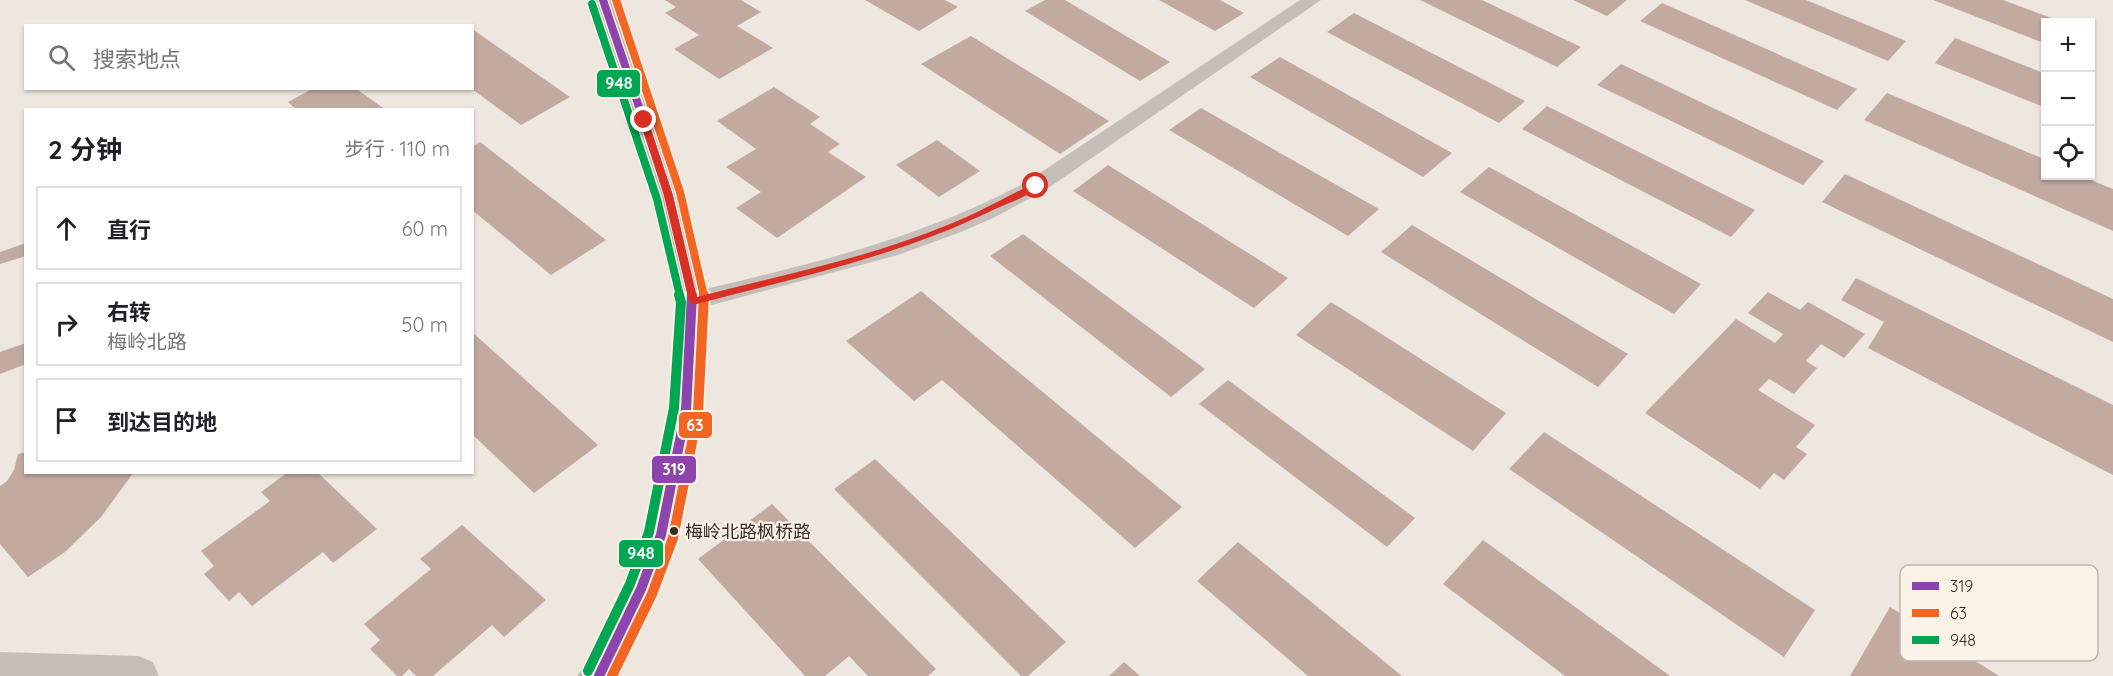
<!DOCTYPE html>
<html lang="zh">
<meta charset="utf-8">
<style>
body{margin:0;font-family:Quicksand,"Noto Sans SC",sans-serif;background:#f2f2f2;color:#202124}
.controls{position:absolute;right:18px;top:18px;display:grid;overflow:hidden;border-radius:0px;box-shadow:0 2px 4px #0004}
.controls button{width:54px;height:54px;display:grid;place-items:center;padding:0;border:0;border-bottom:2px solid #e0e0e0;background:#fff;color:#202124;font:30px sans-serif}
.stop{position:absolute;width:18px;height:18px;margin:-14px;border:4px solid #d93025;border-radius:50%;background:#fff}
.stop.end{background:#d93025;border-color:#fff;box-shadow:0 2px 6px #0008}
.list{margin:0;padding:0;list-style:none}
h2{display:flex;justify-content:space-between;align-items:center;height:78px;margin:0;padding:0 24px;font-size:26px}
h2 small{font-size:20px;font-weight:400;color:#757577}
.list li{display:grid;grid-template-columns:39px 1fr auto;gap:18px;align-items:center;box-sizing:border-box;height:84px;margin:0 12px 12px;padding:0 12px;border:2px solid #e0e0e0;border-radius:0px}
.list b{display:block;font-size:22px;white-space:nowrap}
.list p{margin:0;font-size:20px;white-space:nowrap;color:#757577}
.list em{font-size:20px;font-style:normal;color:#757577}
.icon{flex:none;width:33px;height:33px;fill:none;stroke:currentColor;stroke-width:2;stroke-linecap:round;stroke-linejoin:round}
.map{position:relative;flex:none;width:2113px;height:676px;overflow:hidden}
.search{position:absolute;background:#fff;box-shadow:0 2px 4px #0004;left:24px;top:24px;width:450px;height:66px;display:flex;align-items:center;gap:15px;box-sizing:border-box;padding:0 21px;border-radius:0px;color:#757577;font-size:22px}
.panel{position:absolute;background:#fff;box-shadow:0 2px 4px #0004;left:24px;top:108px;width:450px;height:366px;border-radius:0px}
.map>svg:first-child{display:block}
.building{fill:#c2aaa0}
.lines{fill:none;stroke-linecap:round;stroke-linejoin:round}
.lane{fill:#c6bfb9;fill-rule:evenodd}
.street{fill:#c6bfb9;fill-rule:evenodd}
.secondary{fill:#b7afa9;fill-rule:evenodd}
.bus-1-far1-casing{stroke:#faf2e6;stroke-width:11}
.bus-1-casing{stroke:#faf2e6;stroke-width:14}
.bus-2-far1-casing{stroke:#faf2e6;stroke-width:11}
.bus-2-casing{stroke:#faf2e6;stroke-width:14}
.bus-3-far1-casing{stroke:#faf2e6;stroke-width:11}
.bus-3-casing{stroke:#faf2e6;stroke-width:14}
.bus-1-far1{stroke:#8e44ad;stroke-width:8}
.bus-1{stroke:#8e44ad;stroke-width:10}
.bus-2-far1{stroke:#f26522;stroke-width:8}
.bus-2{stroke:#f26522;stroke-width:10}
.bus-3-far1{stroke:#00a651;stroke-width:8}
.bus-3{stroke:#00a651;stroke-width:10}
.route{fill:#d93025}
.bus-dot{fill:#372c27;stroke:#faf2e6;stroke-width:2}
.labels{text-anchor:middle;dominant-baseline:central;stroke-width:4.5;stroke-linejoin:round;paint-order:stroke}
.bus-label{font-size:18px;fill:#372c27;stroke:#faf2e6;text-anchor:start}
.key{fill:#faf2e6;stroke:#c0b7ad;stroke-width:1.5}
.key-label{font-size:16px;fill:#372c27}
.line-badge{stroke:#faf2e6;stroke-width:2}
.badge-label{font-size:16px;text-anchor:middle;font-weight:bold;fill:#fff}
</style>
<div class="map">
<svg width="2113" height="676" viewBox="0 0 2113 676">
<rect width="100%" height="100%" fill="#ede7df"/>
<path class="building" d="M665,0H741L761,12L737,26L773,48L719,79L674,49L699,35L665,13L676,7Z
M865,0H945L958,7L919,31Z
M1045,0H1065L1170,62L1140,81L1025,11Z
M1159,0H1220L1244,13L1215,31Z
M1420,0H1482L1581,47L1557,67Z
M1573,0H1627L1607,16Z
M1745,0H1806L1906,41L1888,61Z
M1933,0H2003L2062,22H2046V44Z
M1662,3L1857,89L1837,110L1640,21Z
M1354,13L1525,101L1499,123L1327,32Z
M472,29L570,97L521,125L472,89Z
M971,36L1109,121L1060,154L921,64Z
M1955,38L2046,74V108L1935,63Z
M1280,57L1452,153L1423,177L1250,77Z
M1621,64L1824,161L1803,185L1597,85Z
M774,87L820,117L810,124L840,144L828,152L866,177L777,238L736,208L761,192L726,167L756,149L717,121Z
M314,88H355L386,110H297L288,102Z
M1887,93L2046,160V176H2081L2113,189V231L1864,120Z
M1547,106L1755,210L1731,237L1522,129Z
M1201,108L1379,209L1348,236L1169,130Z
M937,140L980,171L939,197L896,165Z
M480,142L606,240L551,275L472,210V147Z
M1108,165L1288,278L1254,308L1073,191Z
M1489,167L1701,284L1674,314L1460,192Z
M1845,174L2113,299V342L1822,202Z
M1412,225L1628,354L1598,387L1381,252Z
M1023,234L1205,369L1171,397L990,256Z
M26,243V256L0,264V252Z
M1856,278L2113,405V475L1868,348L1884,322L1841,300Z
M921,291L988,347L1182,507L1135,548L942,380L914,401L846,341Z
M1768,292L1800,310L1808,302L1865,334L1844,358L1821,344L1806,361L1817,368L1794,394L1769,379L1758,390L1815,425L1796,447L1807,454L1784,480L1774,473L1760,489L1645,413L1736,319L1775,343L1783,334L1748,313Z
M1331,302L1506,413L1473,451L1296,335Z
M472,332L598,445L534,493L472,434Z
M26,343V364L0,374V352Z
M1228,380L1415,518L1387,547L1199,404Z
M1544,432L1815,610L1784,657L1509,469Z
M26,452V472H134L101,517L65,552L28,577L0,544V486L7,481L14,470L18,454Z
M875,459L1066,642L1028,676H1021L834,489Z
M288,472H317L377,529L333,563L323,552L252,606L239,592L229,601L204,574L214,566L201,551L270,501L261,492Z
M772,504L936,669L928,676H868L849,656L825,676H805L698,559Z
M462,525L546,600L504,637L492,625L433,676H416L409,669L402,676H397L370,649L380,640L364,624L431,569L420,559Z
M1483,540L1670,676H1565L1443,584Z
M1238,542L1402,676H1308L1197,581Z
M1890,607L1999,676H1850Z
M1124,662L1140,676H1109Z"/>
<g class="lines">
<path class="lane" d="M1300,0H1321L1044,191L993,218L961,232L898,255L693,310L685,307L681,301L685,295L693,292C810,264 922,239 1028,181Z"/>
<path class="street" d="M0,652L138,656L153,662L159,676H0Z"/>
<path class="secondary" d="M591,0H615L684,196L709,301L703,410L680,535L661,589L620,676H578L623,584L642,535L669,410L677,301L654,196Z"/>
<g class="bus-1-far1-casing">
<path id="bus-1-far1" d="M603,0L669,196L692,296"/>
</g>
<g class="bus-1-casing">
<path id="bus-1" d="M599,676L641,589L661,535L686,410L692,295"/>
</g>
<g class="bus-2-far1-casing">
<path id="bus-2-far1" d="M616,0L680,192L704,296"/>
</g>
<g class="bus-2-casing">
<path id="bus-2" d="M612,676L652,594L673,538L698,412L704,295"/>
</g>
<g class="bus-3-far1-casing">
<path id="bus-3-far1" d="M592,4L657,199L680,296"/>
</g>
<g class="bus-3-casing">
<path id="bus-3" d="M588,671L630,584L649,532L674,408L681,302L679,295"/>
</g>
<use href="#bus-1-far1" class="bus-1-far1"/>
<use href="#bus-1" class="bus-1"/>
<use href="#bus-2-far1" class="bus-2-far1"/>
<use href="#bus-2" class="bus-2"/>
<use href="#bus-3-far1" class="bus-3-far1"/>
<use href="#bus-3" class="bus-3"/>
</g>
<path class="route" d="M644,117L648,120L673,196L697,297C781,275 869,258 950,224C978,213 1005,197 1033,184L1040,186C1029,196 1009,203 995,209C900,256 795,278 693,305L689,301L664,196L640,120Z"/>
<circle class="bus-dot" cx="674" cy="531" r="5"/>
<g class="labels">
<g class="bus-label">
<text x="685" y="531">梅岭北路枫桥路</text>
</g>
</g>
<rect x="1900" y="565" width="198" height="96" rx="9" class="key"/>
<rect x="1912" y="582" width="27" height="8" fill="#8e44ad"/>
<rect x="1912" y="609" width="27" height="8" fill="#f26522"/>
<rect x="1912" y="636" width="27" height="8" fill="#00a651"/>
<g class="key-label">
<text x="1950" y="592">319</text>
<text x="1950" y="619">63</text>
<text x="1950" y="646">948</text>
</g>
<g class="line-badge">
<rect x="596" y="69" width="45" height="29" rx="6" fill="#00a651"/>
<rect x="678" y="411" width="35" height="28" rx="6" fill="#f26522"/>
<rect x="651" y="455" width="46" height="29" rx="6" fill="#8e44ad"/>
<rect x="618" y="539" width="46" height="29" rx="6" fill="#00a651"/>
</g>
<g class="badge-label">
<text x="619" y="89">948</text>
<text x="695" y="431">63</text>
<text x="674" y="475">319</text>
<text x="641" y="559">948</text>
</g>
</svg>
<div class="controls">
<button>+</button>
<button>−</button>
<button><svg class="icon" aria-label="locate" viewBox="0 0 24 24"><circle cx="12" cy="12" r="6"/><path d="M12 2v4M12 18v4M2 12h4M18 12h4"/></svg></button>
</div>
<div class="stop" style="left:1036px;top:186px"></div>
<div class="stop end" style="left:644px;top:120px"></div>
<div class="search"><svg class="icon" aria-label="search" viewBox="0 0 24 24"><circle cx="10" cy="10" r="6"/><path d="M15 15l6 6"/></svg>搜索地点</div>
<section class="panel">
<h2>2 分钟<small>步行 · 110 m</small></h2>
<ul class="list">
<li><svg class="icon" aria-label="ahead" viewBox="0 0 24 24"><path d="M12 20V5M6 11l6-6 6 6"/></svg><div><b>直行</b></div><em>60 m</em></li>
<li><svg class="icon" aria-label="right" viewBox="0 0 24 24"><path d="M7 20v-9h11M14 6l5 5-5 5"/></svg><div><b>右转</b><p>梅岭北路</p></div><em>50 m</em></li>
<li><svg class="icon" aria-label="arrive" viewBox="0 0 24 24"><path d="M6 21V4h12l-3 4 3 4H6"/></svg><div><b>到达目的地</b></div></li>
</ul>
</section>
</div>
